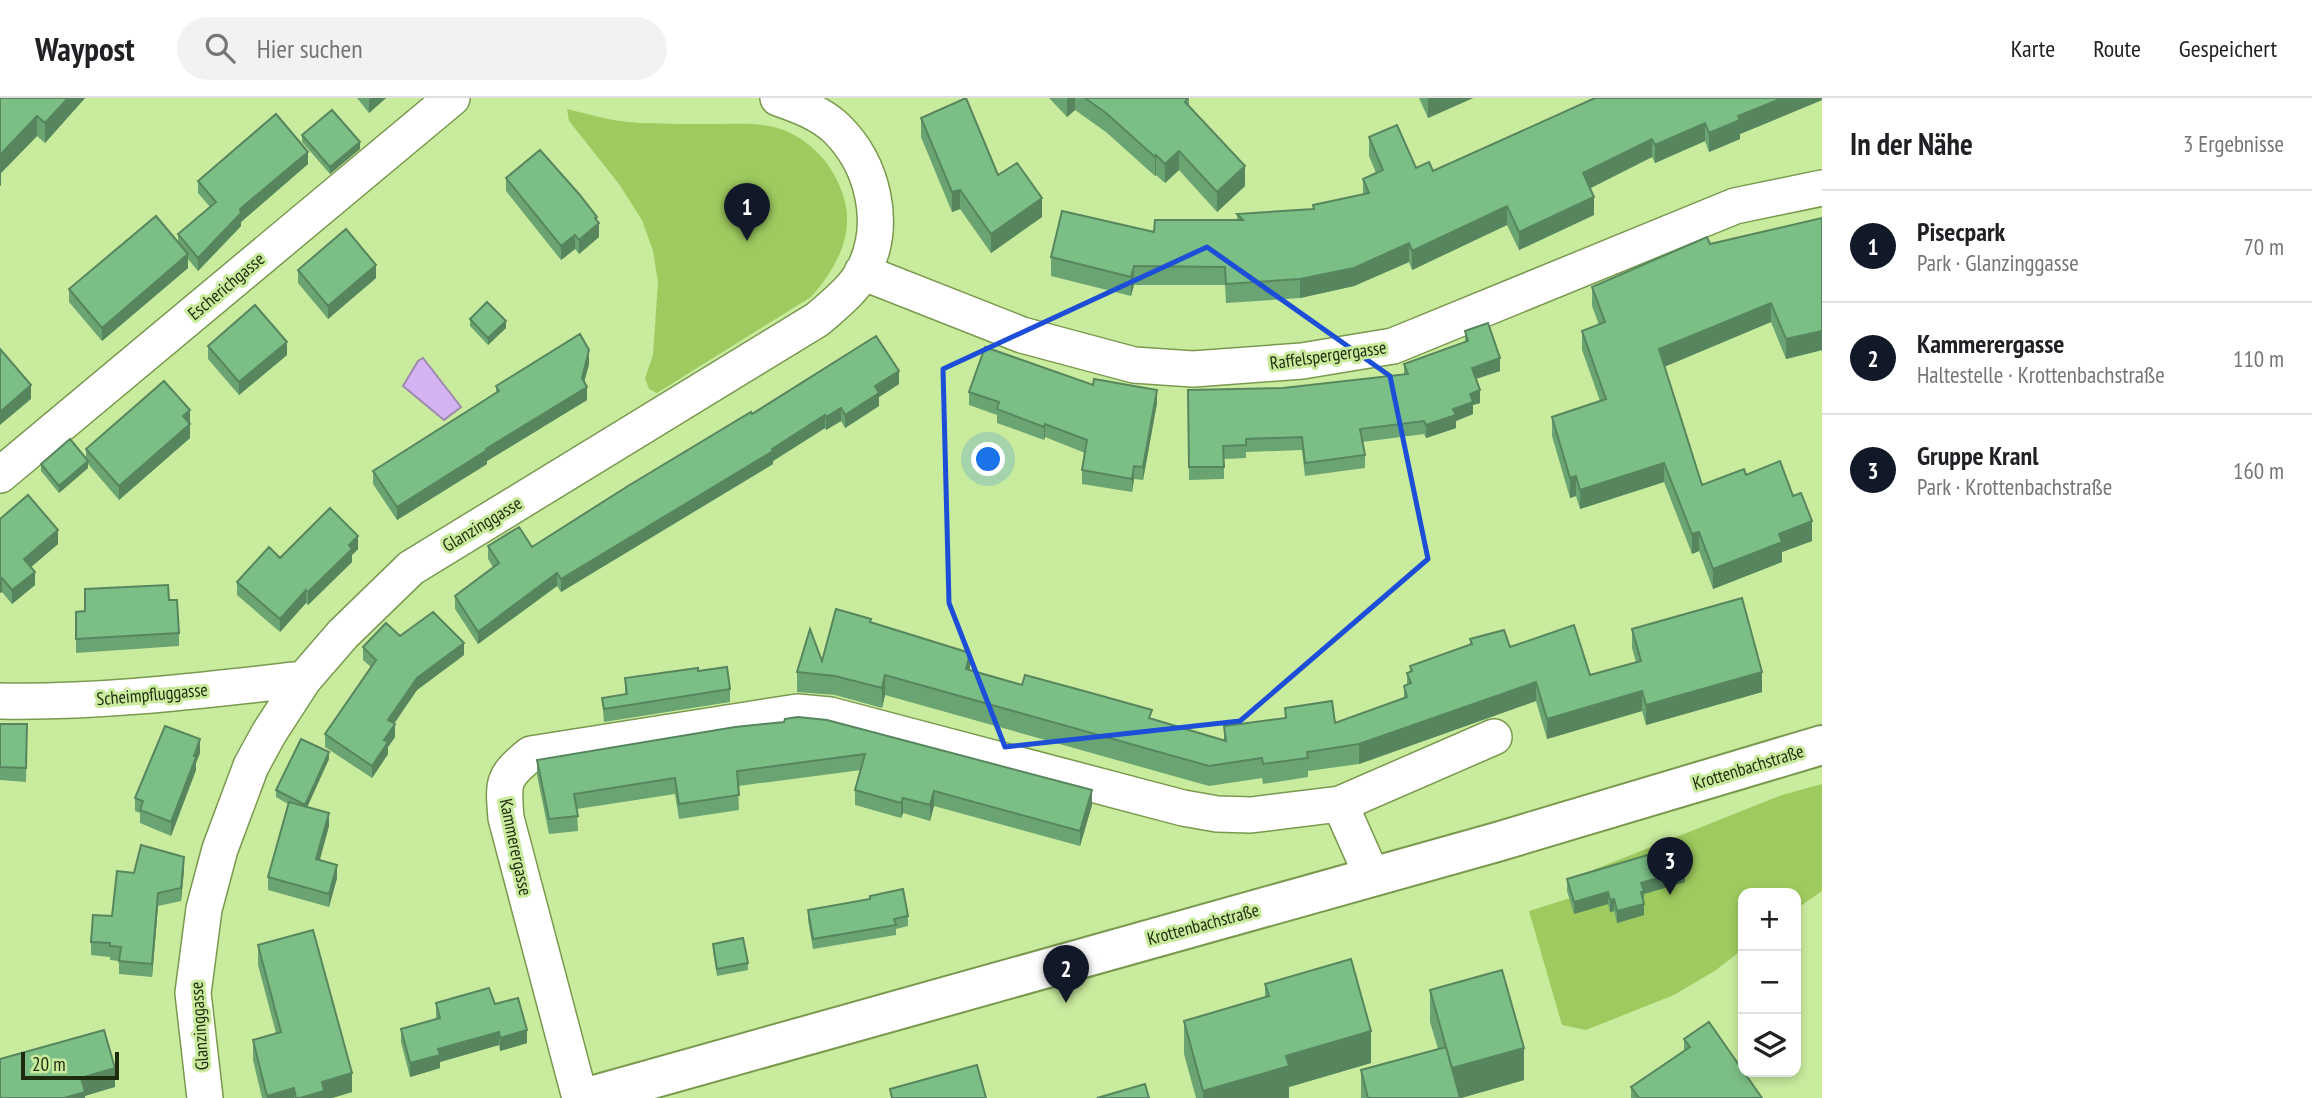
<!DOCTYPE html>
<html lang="de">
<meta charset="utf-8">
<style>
body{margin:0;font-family:"PT Sans Narrow",sans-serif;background:#f2f2f2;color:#202124}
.controls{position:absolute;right:21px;bottom:21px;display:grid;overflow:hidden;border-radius:14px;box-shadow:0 4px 10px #0003}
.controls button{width:63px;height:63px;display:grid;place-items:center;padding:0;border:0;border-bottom:2px solid #e0e0e0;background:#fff;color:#202124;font:35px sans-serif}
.scale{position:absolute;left:21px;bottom:18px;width:98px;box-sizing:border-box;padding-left:7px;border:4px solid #1e2b0c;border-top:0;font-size:19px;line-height:24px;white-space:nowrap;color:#1e2b0c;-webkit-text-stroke:5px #c9eb9e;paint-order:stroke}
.you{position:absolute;left:989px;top:362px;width:24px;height:24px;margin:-18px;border:5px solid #fff;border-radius:50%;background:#1a73e8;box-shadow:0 0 0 10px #1a73e833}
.badge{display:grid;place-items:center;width:46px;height:46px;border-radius:50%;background:#111827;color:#fff;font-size:23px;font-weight:700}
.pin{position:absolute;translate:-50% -58px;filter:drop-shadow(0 2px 4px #0008)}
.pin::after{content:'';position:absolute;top:37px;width:24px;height:21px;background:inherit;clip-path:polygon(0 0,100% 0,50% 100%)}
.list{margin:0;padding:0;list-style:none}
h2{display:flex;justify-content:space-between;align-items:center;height:91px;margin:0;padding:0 28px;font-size:30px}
h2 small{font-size:23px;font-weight:400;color:#757577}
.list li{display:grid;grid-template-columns:46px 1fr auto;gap:21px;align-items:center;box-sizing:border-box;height:112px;padding:0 28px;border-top:2px solid #e0e0e0}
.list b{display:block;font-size:26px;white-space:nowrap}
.list p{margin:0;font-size:23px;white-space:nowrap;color:#757577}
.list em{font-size:23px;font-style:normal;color:#757577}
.icon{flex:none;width:38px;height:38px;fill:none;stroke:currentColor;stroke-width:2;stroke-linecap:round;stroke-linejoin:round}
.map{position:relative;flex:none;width:1822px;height:1000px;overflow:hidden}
header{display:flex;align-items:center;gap:42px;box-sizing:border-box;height:98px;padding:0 35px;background:#fff;border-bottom:2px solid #e0e0e0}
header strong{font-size:33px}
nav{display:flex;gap:38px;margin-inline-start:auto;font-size:24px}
.search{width:490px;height:63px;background:#f2f2f2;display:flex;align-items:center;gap:18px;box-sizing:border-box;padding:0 24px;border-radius:38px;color:#757577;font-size:26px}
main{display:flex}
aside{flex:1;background:#fff}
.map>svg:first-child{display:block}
.green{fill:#9eca5f}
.water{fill:#d3b3f1;stroke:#9d8aac;stroke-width:2}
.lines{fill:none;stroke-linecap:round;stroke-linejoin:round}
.minor-casing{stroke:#7a994f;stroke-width:38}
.major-casing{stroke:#7a994f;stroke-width:42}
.minor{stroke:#fff;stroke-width:35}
.major{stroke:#fff;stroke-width:38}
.wall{fill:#6ba473}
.shaded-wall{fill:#57865e}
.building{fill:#7cbf86;stroke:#57865e;stroke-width:2}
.marked{fill:none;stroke:#1d4ed8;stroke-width:5;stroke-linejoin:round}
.labels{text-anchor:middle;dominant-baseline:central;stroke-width:6;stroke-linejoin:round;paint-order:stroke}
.street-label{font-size:18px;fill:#1e2b0c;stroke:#c9eb9e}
</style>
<header>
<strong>Waypost</strong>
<div class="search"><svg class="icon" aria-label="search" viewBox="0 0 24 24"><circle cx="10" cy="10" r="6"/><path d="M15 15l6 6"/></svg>Hier suchen</div>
<nav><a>Karte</a><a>Route</a><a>Gespeichert</a></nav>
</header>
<main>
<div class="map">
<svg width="1822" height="1000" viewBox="0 0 1822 1000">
<rect width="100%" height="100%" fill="#c9eb9e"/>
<path class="green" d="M567,11C591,17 615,24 640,25C667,26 694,26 720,26C736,26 753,25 769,28C805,35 832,63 843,97C856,135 836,171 811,199L657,295L649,291L645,280L653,257L658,184L653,153L642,122L619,86L569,23Z
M1822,686V793L1796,811V795H1743V851L1716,872L1674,897L1586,932L1562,927L1529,813L1577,798L1593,772L1782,697Z"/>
<path class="water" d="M423,260L461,309L444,322L403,288L418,263Z"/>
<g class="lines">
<g class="minor-casing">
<path id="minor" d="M862,174L1022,237L1134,267L1193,271L1302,263L1393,248L1735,108L1822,90
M0,377L452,0
M0,603C102,605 203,592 304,581
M1340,706L1494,639
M205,1000L193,895L204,811L220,751L251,668L269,635L304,581L343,536L411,470L818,221C835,206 852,193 863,174C888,126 873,66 836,30C820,15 798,7 778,0
M580,1000L506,720C503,684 502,679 531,656L797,614L830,617L1183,710L1217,716L1251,717L1340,706L1372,778"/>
</g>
<g class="major-casing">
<path id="major" d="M584,1000L1497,744L1822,647"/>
</g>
<use href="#minor" class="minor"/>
<use href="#major" class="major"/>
</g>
<path class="wall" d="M0,0H85L45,45L37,38L1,75V87L0,88Z
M357,0H386L369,15Z
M1049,0H1189V8L1245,88L1217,114L1179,72L1165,85L1156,77L1155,78L1106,34L1075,12L1067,19Z
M1419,0H1473L1428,20Z
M1822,0V2L1740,36V41L1709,54L1705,43L1655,65L1652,59L1590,90L1594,117L1519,152L1507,127L1412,172L1409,164L1354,188L1300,200L1226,205L1225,187H1134L1131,198L1051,178V159L1154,134L1237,122V116L1313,111V107L1363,96V81L1376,75L1369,58V39L1416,70L1433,73Z
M921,20L998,77L1042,119L991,155L960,111L952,114L921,39Z
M302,37L360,51L330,76L302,44Z
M308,66L241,124V128L198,173L188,161V170L102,243L69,204V191L178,144V136L210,109L198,95V83Z
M506,80L597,123L599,139L579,156L575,151L561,162L506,93Z
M1822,120V252L1786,261L1771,224L1664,269L1702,387L1746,377L1793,398L1812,443L1782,454V464L1713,491L1699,453L1692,456L1664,384L1580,411L1576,398L1570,400L1552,338V319L1600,303L1582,252V233L1599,227L1592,208V189L1710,146Z
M298,172L376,180L328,221L298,185Z
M470,221L506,230L488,247L470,228Z
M1465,233L1500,273L1476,281L1480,305L1473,307V316L1456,323V330L1426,340L1424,336L1362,344L1365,357V370L1305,378L1302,352L1246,354V360L1224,361V381L1189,382L1188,292L1283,290L1404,276V266L1465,244Z
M208,248L287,257L239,297L208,261Z
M589,266L584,284L587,302L487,363V366L397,422L373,386V373L496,295V288Z
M899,286L879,299V308L845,330L841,323L826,332L825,330L773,363V366L561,494L557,488L478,546L455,511V498L493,469L488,461V448L532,449L752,316Z
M1093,287L1157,305L1143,382L1134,381L1132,394L1082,386V372L1085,355L1045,339L1044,342L997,325V317L969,307V294Z
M190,325V340L119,402L88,366V370L59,395L41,373V366L86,361V351Z
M0,421L58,446L31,469L35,487L12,506L2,494L0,495Z
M358,451L352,457V464L308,507L306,505L280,534L237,497V484L280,460Z
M169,502L179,535V548L76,555V514Z
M871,524L970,572L1022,587L1152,621L1224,642V628L1285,620V610L1335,625L1404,600V588L1407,587V575L1410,574V568L1470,547V541L1510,549L1590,577L1636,564L1632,550V531L1762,594L1646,627L1642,613L1547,641L1536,603L1359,666L1308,673V679L1263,686L1262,680L1209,688L885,597L882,610L835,597L797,594V574L822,563Z
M400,538L464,557L417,592L394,626L395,639L388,649V656L372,680L325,649V636L371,569L363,562V549Z
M698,573L730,591V604L604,624L602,600L625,596V580Z
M784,624L1092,707L1080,748L934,708L930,723L903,715L901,720L855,707V692L861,672L738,688L739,712L679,721L675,696L577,711L578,733L549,736L537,677V662Z
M0,626H27L26,684L0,682Z
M200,655L196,665V672L171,738L140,725V715L135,713V700Z
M329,661L307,709L329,728L320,762L337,780L329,809L268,792V779L288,706L276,699V692Z
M184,772L181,803L158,808L152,879L119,876V863L110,862V859L91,857V844L112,818L134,775Z
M1567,781L1685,784L1644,796V817L1617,825L1614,813L1610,814L1608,806L1574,816L1567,793Z
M870,798L908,818V828L896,831V837L813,851L808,822V812L870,801Z
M713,846L748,865V872L717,878L713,853Z
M258,847L352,994L332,1000H262L253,962V942L276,935L258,867Z
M1265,886L1371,965L1289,989V1000H1196L1184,956V923L1265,900Z
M1430,892L1524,982L1461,1000H1361V972L1438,951L1430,924Z
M436,905L495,906L527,945L500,953L499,947L440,964V970L410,979L401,944V931L436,921Z
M1684,941L1762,1000H1631V989L1684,952Z"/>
<path class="shaded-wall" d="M68,0H85L45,45V25Z
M371,0H386L369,15V1Z
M1067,0H1075V12L1067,19Z
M1430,0H1473L1428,20V1Z
M1783,0H1822V2L1740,36V41L1709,54V35L1738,18Z
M37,18V38L1,75V87L0,88V57Z
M1705,25V43L1655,65V47Z
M1652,41V59L1583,94V75Z
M360,44V51L330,76V69Z
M1179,53V72L1165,85V66Z
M308,54V66L241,124V128L198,173V160L240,111Z
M1156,57V77L1155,78V59Z
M1245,68V88L1217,114V94Z
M960,92V111L952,114V94Z
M1594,99V117L1519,152V134Z
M1042,100V119L991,155V136Z
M1507,108V127L1412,172V153Z
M597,119V127L599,125V139L579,156V142Z
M575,137V151L561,162V148Z
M1409,145V164L1354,188L1300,200V181Z
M188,156V170L102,243V230Z
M376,167V180L328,221V208Z
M1134,168V187L1131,198V179Z
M1771,205V224L1659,271V251Z
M506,223V230L488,247V240Z
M1822,233V252L1786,261V241Z
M287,244V257L239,297V284Z
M589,252V266L582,292L587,289V302L487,363V366L397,422V409L582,280Z
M1500,260V273L1472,282V270Z
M899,273V286L879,299V308L845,330V317L875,288Z
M31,287V301L0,327V314Z
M1157,292V305L1143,382V369Z
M1480,292V305L1473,307V316L1456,323V330L1426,340V327L1453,311L1470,296Z
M841,310V323L826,332V319Z
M190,312V325L183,332V318Z
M825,317V330L773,363V366L561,494V481L772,351Z
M190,326V340L119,402V388Z
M1045,326V339L1044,342V329Z
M88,363V370L59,395V388Z
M1664,365V384L1580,411V392Z
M1134,368V381L1132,394V381Z
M1576,378V398L1570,400V380Z
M1812,423V443L1782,454V464L1713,491V471L1779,436Z
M58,432V446L24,475V461Z
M1699,434V453L1692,456V436Z
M358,438V451L352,457V464L308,507V494Z
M35,474V487L12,506V492Z
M557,475V488L478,546V534Z
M2,480V494L0,495V482Z
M306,492V505L280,534V521Z
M464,545V557L417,592L388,634V622L417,580Z
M970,555V575L966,571Z
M1762,574V594L1646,627V607Z
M885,577V597L882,610V590Z
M1536,584V603L1359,666V646Z
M1642,593V613L1547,641V621Z
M395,626V639L388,649V656L372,680V668L384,642Z
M200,641V655L196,665V672L171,738V724Z
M329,654V661L305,714V707Z
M1092,692V707L1080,748V733Z
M934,693V708L930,723V707Z
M903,700V715L901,720V705Z
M329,715V728L316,774V761Z
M184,759V772L181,803V790Z
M337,767V780L329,809V796Z
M1685,772V784L1644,796V805H1641V785Z
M1608,794V806L1574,816V804Z
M158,795V808L152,879V866Z
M1614,801V813L1610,814V802Z
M1644,806V817L1617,825V813Z
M527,932V945L500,953V940Z
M1371,933V965L1289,989V1000H1203V993L1286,958Z
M499,934V947L440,964V970L410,979V965L438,951Z
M1524,950V982L1461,1000H1452V970Z
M115,970V989L85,998V1000H64L81,980Z
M352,975V994L332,1000H300L322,984Z
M294,990V1000H267V998Z"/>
<path class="building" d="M0,0H68L45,25L37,18L0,57Z
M966,0L998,77L1017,65L1042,100L991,136L960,92L952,94L921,20Z
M1085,0H1188L1185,4L1245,68L1217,94L1179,53L1165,66L1156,57L1155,59L1106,15Z
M1595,0H1783L1738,18L1740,22L1709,35L1705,25L1655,47L1652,41L1583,75L1594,99L1519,134L1507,108L1412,153L1409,145L1354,170L1300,181L1226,186L1225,169L1134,168L1131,179L1051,159L1062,113L1154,134L1155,122H1243L1237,116L1314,111L1313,107L1369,95L1363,81L1383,72L1369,39L1397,27L1416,70L1429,64L1433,73Z
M332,12L360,44L330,69L302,37Z
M276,16L308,54L240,111L241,115L198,160L178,136L216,104L198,83Z
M540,52L579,96L597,119L595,120L599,125L579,142L575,137L561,148L506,80Z
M156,118L188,156L102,230L69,191Z
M1822,120V233L1786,241L1771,205L1659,251L1702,387L1744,371L1746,377L1780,363L1793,398L1801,395L1812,423L1779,436L1782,444L1713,471L1699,434L1692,436L1664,365L1580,392L1576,378L1570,380L1552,319L1606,301L1582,233L1605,224L1592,189L1707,139L1710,146Z
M346,131L376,167L328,208L298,172Z
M487,204L506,223L488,240L470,221Z
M255,207L287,244L239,284L208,248Z
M1488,225L1500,260L1472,270L1480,292L1470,296L1473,304L1453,311L1456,317L1426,327L1424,323L1360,331L1365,357L1305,365L1302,339L1246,341V347L1223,348L1224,369H1189L1188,292L1283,290L1408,276L1404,266L1468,243L1465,233Z
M580,236L589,252L582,280L587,289L486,351L487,352L397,409L373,373L499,293L496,288Z
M876,238L899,273L875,288L879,295L845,317L841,310L826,319L825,317L772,351L773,353L561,481L557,475L478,534L455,498L499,465L488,448L519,429L532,449L628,388L751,314L752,316Z
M985,249L1093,287L1094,281L1157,292L1143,369L1134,368L1132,381L1082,372L1087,342L1045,326L1044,329L997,311L999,304L969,294Z
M0,251L31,287L0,314Z
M164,283L190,312L183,318L190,326L119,388L86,351Z
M70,341L88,363L59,388L41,366Z
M28,397L58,432L24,461L35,474L12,492L2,480L0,482V421Z
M330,410L358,438L349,447L352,451L308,494L306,492L280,521L237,484L269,449L280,460Z
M168,487L169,502H177L179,535L76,541V514L85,513V491Z
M1742,500L1762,574L1646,607L1642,593L1547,621L1536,584L1359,646L1307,654L1308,660L1263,666L1262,660L1209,668L885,577L882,590L835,578L797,574L810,531L822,563L836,511L871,521L870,524L970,555L966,571L1022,587L1025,577L1084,593L1152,612L1149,620L1226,643L1224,628L1286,620L1285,610L1332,603L1335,625L1407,599L1404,588L1411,585L1407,575L1412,573L1410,568L1472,546L1470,541L1504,532L1510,549L1574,527L1590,577L1641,563L1632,531Z
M433,514L464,545L417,580L388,622L395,626L384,642L388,644L372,668L325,636L376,562L363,549L386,525L400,538Z
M727,569L730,591L604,611L602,600L627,596L625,580L698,570V573Z
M798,619L827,622L1092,692L1080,733L934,693L930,707L903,700L901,705L855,692L865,656L737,673L739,697L679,706L675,680L574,696L578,718L549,721L537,662L735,629L784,624L785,621Z
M0,626H27L26,670L0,669Z
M165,628L200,641L194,658L196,659L171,724L140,712L143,703L135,700Z
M301,641L329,654L305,707L276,692Z
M289,704L329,715L316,761L337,767L329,796L268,779Z
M141,747L184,759L181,790L158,795L152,866L119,863L121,849L110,848V845L91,844L93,817L112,818L117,773L134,775Z
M1678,748L1685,772L1641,785L1644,793L1641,794L1644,806L1617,813L1614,801L1610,802L1608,794L1574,804L1567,781Z
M903,791L908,818L894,821L896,827L813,841L808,812L870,801V798Z
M313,832L352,975L322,984L324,993L300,1000H296L294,990L267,998L253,942L281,934L258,847Z
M743,840L748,865L717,871L713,846Z
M1351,861L1371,933L1286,958L1289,968L1203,993L1184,923L1269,898L1265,886Z
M1502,872L1524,950L1452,970L1430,892Z
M489,890L495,906L518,900L527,932L500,940L499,934L438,951L440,957L410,965L401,931L440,920L436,905Z
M1709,924L1762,1000H1639L1631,989L1690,949L1684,941Z
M104,932L115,970L81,980L85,994L64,1000H0V961Z
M1446,949L1460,1000H1368L1361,972Z
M977,967L986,1000H892L890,991Z
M1145,986L1149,1000H1097Z"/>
<path class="marked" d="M1207,149L1390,278L1428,461L1240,623L1005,649L949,505L943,271Z"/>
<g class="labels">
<g class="street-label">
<text transform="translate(226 188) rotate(-40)">Escherichgasse</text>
<text transform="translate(1328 257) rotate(-8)">Raffelspergergasse</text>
<text transform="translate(482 426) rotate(-31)">Glanzinggasse</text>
<text transform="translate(152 596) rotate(-5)">Scheimpfluggasse</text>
<text transform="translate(1748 669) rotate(-17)">Krottenbachstraße</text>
<text transform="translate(516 749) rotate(78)">Kammerergasse</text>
<text transform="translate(1203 826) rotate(-15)">Krottenbachstraße</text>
<text transform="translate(199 928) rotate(-94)">Glanzinggasse</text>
</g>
</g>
</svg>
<div class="controls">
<button>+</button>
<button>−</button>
<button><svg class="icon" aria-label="layers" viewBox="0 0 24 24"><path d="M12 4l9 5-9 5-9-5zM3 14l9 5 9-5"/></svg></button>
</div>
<div class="scale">20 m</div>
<div class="you"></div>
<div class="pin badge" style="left:747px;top:143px">1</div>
<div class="pin badge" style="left:1066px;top:905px">2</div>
<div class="pin badge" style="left:1670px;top:797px">3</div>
</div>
<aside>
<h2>In der Nähe<small>3 Ergebnisse</small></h2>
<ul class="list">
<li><span class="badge">1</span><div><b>Pisecpark</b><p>Park · Glanzinggasse</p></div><em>70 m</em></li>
<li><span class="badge">2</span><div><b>Kammerergasse</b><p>Haltestelle · Krottenbachstraße</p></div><em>110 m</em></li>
<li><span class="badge">3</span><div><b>Gruppe Kranl</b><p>Park · Krottenbachstraße</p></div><em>160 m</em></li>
</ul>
</aside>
</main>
